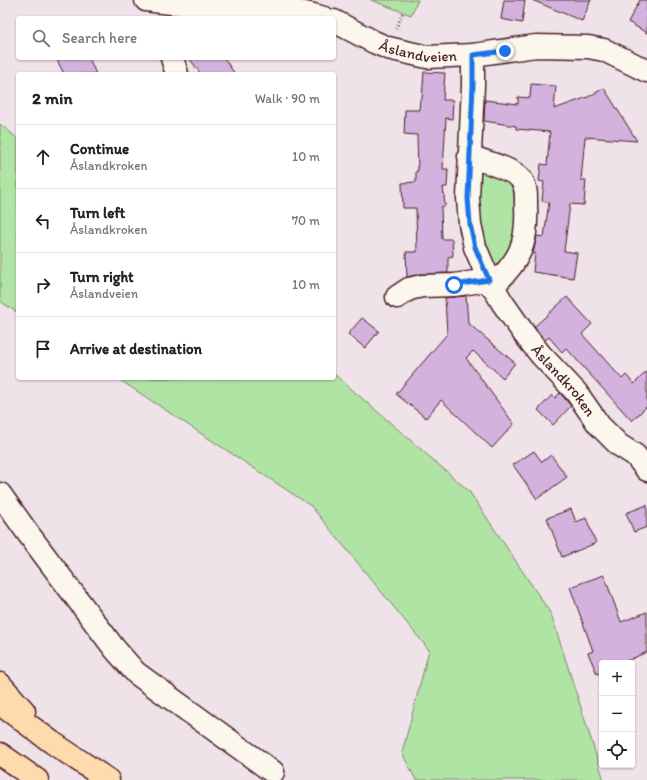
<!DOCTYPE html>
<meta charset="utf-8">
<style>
body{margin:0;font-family:Itim,sans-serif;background:#f2f2f2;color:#222}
.controls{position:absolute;right:12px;bottom:12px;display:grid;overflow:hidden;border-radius:4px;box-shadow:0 1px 3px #0004}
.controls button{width:36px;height:36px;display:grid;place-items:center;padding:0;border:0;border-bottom:1px solid #e0e0e0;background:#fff;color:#222;font:20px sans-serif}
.stop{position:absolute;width:12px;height:12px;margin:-9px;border:3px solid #1a73e8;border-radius:50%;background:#fff}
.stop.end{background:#1a73e8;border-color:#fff;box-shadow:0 1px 4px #0008}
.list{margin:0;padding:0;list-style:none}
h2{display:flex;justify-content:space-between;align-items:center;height:52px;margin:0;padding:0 16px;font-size:17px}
h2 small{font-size:13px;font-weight:400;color:#767676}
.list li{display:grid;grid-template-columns:26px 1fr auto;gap:12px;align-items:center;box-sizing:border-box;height:64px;padding:0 16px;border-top:1px solid #e0e0e0}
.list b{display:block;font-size:15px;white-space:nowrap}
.list p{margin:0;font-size:13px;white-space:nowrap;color:#767676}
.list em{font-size:13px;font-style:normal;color:#767676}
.icon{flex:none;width:22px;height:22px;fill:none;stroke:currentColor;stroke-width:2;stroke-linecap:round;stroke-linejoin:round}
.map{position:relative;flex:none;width:647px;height:780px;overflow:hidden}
.search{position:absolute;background:#fff;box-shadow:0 1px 3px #0004;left:16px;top:16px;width:320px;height:44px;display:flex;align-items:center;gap:10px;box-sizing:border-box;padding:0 14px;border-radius:4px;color:#767676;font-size:15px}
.panel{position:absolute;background:#fff;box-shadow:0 1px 3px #0004;left:16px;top:72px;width:320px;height:308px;border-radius:4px}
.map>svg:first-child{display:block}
.green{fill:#b0e4a5;stroke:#7d8268}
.building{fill:#d3b2dd;stroke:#4a1f2b}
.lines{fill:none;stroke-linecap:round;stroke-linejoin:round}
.minor-casing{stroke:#4a1f2b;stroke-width:25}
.highway-casing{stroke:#4a1f2b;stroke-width:25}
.path{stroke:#4a1f2b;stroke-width:2.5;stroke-dasharray:1 3;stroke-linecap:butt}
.minor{stroke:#fbf7ec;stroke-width:22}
.highway{stroke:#fedbac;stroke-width:22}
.route{stroke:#1a73e8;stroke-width:5}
.labels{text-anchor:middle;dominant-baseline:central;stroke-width:3;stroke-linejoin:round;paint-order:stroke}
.street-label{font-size:15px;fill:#4a1f2b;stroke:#fbf7ec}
</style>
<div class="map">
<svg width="647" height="780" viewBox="0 0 647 780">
<rect width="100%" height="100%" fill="#efe2e8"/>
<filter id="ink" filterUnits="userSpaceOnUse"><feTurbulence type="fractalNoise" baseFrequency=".025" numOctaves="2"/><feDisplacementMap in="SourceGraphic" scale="8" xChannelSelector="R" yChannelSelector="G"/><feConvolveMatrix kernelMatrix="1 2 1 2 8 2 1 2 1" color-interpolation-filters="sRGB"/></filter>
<g filter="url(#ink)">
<path class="green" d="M371,0H418L411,15Z
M0,124L18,139V313L0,301Z
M496,168L521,190L510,262L494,268L481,235L478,169Z
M334,374L469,491L551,614L604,780H416L402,753L429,650L311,506L117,378H334Z"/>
<path class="building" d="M504,0H525L522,23L501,19Z
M532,0H591L582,21Z
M640,0H647V33L628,22Z
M56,58H89L96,74H64Z
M189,58H224L235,74H201Z
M424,72L445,73L443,100H453L452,119L446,118L443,169H448L447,187H443L445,206L441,207L442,239H452L453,256L448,257V273L421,274L407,277L406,252H417L416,208H403L402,183L416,182V171H418L417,135L404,134L405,110H419L420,99H422Z
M531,84L556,86L554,109L588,97L604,88L637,141L585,137L581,180H586L584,205L570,204L564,251L577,253L573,278L533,272L535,253H533L537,236L544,237L549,202L542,201L544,182L539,181L541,164L547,165L550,132L516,129V126L484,121L485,100L518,104V97L530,98Z
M466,296L468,323L515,363L503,378L473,351L466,358L514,424L492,448L441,400L426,418L396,394L447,334L445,298Z
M567,297L592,324L582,334L622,379L626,375L634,384L647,371V406L632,421L566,348L562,352L549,337L545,340L534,327Z
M362,318L379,331L365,348L348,334Z
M560,393L571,406L553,425L538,410L552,395L555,398Z
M534,451L542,462L551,455L567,477L537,499L513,465Z
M647,505V527L634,532L626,513Z
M571,509L576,522L586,518L596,543L562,557L547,518Z
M604,575L621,622L647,612V652L622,663H602V672L597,674L588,653L593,651L570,587Z"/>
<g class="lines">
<g class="minor-casing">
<g id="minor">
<path d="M146,0C171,3 196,6 222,7C256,8 291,7 324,18"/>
<path id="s1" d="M334,21L374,42L388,48L427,57L473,55L536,46L588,47L604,50L647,71"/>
<path id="s2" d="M473,55V85L468,198L470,224L475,247L489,280L502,302L525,335L541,355L576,392L599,425L619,445L635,455L647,470"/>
<path d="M172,58L177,74"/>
<path d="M469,156C482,161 511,168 520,178C527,186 526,196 526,206C528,245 519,261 492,287"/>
<path d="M397,297L409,289L422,286L454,285L489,280"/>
<path d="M0,494L27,532L114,648L136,673L273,772"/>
</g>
</g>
<g class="highway-casing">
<path id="highway" d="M0,684L24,711
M0,704L53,743L108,780
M0,754L37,780"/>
</g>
<path class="path" d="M396,29L403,12"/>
<use href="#minor" class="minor"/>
<use href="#highway" class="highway"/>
</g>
</g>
<g class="lines" filter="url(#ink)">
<path class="route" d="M454,285L489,280L475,247L470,224L468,198L473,85V55L505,51"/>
</g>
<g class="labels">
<g class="street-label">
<text stroke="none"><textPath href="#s1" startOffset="91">Åslandveien</textPath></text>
<text stroke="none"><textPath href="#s2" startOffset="354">Åslandkroken</textPath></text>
</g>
</g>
</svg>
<div class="controls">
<button>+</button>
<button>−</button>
<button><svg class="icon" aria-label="locate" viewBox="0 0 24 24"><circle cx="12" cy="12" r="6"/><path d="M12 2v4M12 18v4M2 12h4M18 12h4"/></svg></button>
</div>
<div class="stop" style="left:454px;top:285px"></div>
<div class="stop end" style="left:505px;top:51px"></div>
<div class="search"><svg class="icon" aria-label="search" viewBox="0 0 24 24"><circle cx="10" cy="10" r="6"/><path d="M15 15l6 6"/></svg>Search here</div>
<section class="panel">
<h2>2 min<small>Walk · 90 m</small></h2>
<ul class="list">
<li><svg class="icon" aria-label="ahead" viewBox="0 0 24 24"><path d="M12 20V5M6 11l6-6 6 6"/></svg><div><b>Continue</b><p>Åslandkroken</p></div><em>10 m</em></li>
<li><svg class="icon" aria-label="left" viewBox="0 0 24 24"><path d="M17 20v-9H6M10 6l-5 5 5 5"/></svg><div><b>Turn left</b><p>Åslandkroken</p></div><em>70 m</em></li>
<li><svg class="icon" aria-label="right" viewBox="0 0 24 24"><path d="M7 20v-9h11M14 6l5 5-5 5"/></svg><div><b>Turn right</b><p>Åslandveien</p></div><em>10 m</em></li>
<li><svg class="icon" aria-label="arrive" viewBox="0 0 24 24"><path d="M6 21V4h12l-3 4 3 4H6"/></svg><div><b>Arrive at destination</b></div></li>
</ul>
</section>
</div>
